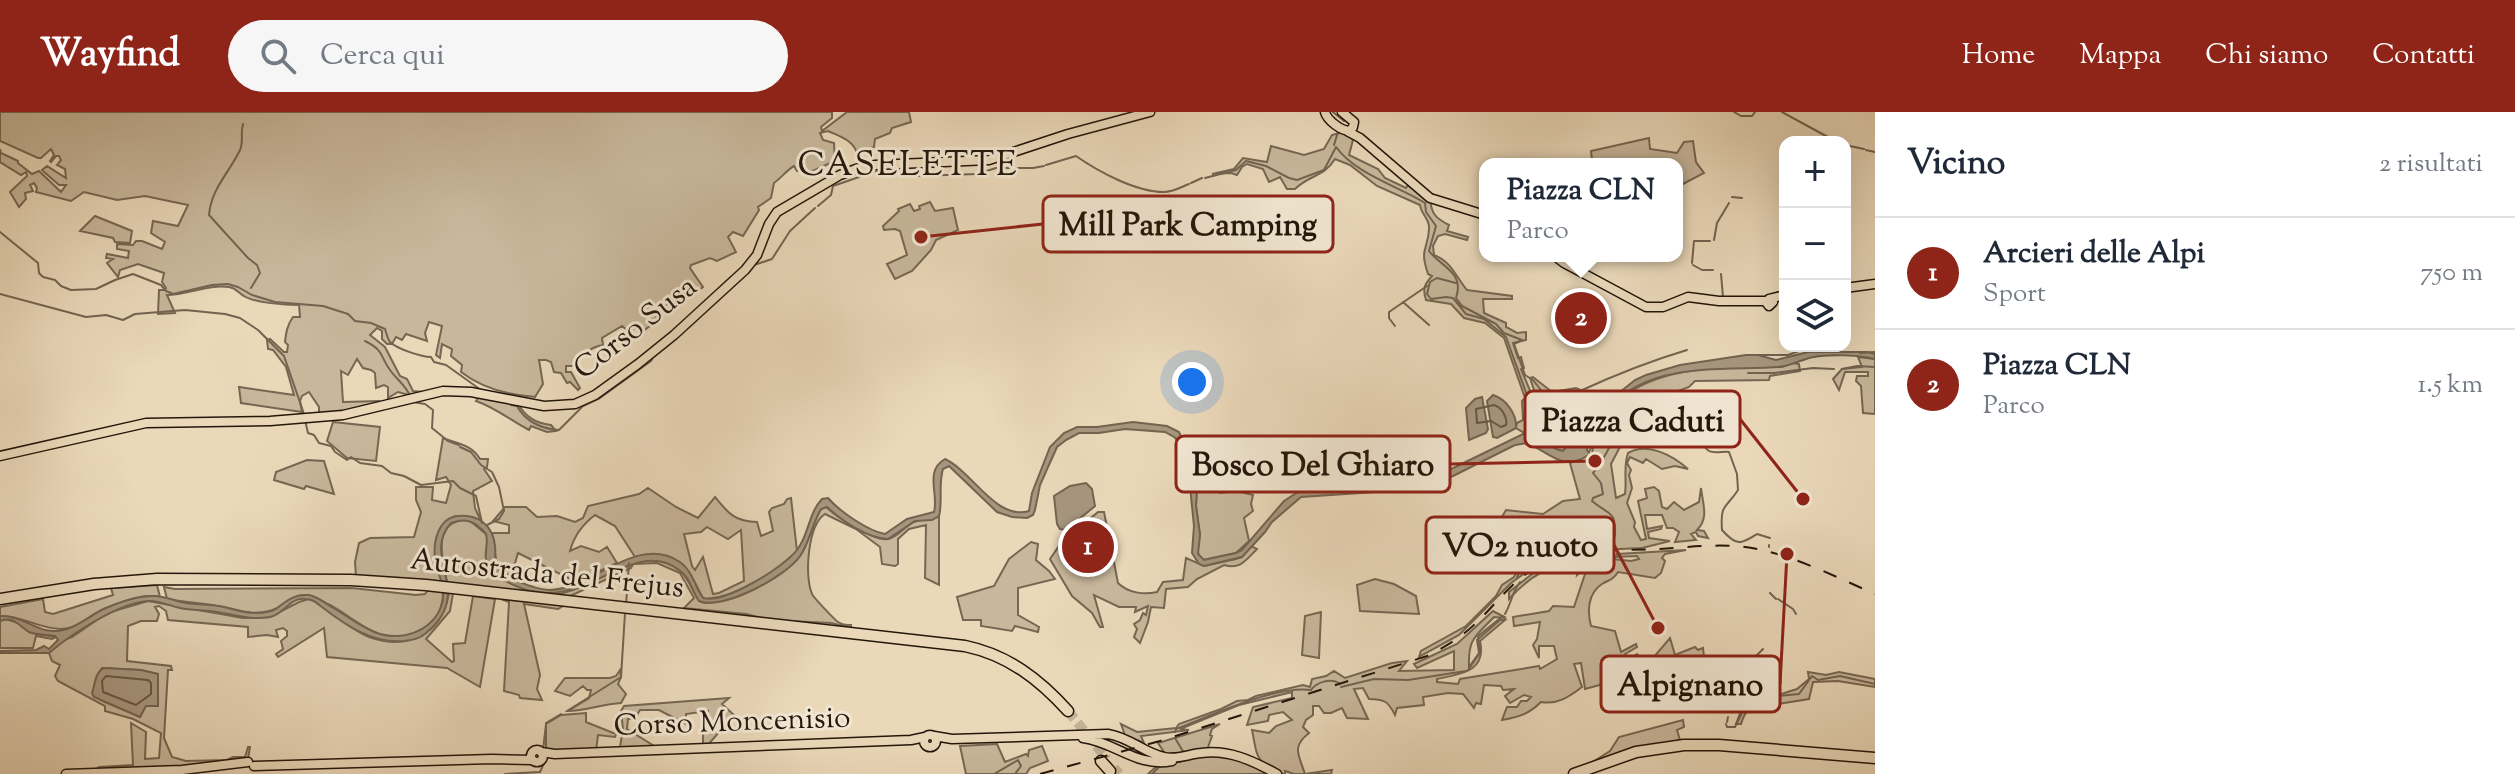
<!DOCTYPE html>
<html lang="it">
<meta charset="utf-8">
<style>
body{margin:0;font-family:"Sorts Mill Goudy",serif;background:#f6f6f7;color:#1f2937}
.controls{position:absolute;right:24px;top:24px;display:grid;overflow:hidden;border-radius:16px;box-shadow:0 8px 32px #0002}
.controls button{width:72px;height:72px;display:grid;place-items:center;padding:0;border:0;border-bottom:2px solid #e0e1e3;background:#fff;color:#1f2937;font:40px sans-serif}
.you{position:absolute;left:1192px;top:270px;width:28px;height:28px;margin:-20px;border:6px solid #fff;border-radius:50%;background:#1a73e8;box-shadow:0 0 0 12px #1a73e833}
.badge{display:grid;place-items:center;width:52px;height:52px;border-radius:50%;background:#8f2418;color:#fff;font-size:26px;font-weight:700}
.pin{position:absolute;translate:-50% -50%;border:4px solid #fff;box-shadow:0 2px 8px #0006}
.popup{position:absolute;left:1479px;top:46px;width:204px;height:104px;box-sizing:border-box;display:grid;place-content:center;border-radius:16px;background:#fff;filter:drop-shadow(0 2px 6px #0005);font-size:26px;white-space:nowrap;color:#747a83}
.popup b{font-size:30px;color:#1f2937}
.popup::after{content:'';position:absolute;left:50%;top:100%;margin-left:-16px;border:16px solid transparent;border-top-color:#fff}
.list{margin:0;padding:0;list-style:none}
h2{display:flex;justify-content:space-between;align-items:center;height:104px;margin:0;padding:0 32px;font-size:34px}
h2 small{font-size:26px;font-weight:400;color:#747a83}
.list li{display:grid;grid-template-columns:52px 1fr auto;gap:24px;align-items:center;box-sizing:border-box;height:112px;padding:0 32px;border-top:2px solid #e0e1e3}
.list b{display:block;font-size:30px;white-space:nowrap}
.list p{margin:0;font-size:26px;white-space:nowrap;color:#747a83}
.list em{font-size:26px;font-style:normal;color:#747a83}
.icon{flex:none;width:44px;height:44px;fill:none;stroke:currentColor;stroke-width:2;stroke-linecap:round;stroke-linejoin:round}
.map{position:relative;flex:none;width:1875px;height:662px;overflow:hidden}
header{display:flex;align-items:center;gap:48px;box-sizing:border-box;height:112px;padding:0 40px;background:#8f2418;color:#fff}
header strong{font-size:38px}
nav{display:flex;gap:44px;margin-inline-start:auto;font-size:28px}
.search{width:560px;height:72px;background:#f6f6f7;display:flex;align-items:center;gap:20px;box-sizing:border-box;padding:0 28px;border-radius:44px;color:#747a83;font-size:30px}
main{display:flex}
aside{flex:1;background:#fff}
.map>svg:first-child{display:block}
.green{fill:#c8b79b;stroke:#766652;stroke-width:2;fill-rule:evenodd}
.water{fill:#a7967e;stroke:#736350;stroke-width:2}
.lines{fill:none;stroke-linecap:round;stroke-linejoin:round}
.shore{stroke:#665644;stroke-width:2}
.stream{stroke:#736350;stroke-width:2}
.highway-tunnel{stroke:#c2b196;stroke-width:10;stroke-dasharray:10 5;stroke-linecap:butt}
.major-casing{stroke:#24160a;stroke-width:11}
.highway-casing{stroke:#24160a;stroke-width:13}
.major{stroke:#ead8b9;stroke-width:8}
.highway{stroke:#ead8b9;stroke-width:10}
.rail{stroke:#24160a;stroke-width:2;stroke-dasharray:14 14;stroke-linecap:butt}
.labels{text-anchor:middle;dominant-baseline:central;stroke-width:6;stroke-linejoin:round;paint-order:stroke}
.street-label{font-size:30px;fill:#24160a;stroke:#f1e6d2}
.quarter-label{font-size:34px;letter-spacing:2px;fill:#24160a;stroke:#f1e6d2}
.leader{fill:none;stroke:#8f2418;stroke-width:3}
.callout-dot{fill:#8f2418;stroke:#f1e6d2;stroke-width:3}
.callout{fill:#f1e6d2;stroke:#8f2418;stroke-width:3}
.callout-label{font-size:32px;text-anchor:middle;font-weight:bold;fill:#24160a}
</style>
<header>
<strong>Wayfind</strong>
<div class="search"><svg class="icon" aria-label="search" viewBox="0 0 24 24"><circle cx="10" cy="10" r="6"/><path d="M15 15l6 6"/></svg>Cerca qui</div>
<nav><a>Home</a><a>Mappa</a><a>Chi siamo</a><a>Contatti</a></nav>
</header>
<main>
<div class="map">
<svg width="1875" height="662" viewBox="0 0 1875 662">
<rect width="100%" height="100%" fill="#ead8b9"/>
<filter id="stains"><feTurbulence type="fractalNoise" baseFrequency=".0025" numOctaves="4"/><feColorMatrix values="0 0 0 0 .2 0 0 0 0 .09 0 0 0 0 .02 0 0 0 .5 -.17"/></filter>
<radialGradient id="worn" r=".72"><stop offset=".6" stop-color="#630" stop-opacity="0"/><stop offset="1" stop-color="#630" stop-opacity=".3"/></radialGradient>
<path class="green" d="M0,0H832V6L821,15L822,19L847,0H909L911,10L892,16L890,21L875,27L874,35L857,41C853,28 839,24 828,19L820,21L823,28L834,31L835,49L806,62L805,59H797L794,54C788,57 781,66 774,71L771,86L758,95L759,98L743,124L733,120L728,125L736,140L717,149L710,146L691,153L690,156L703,175L684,189L681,185L654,200L658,208L643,219L636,216L627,218L622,214L602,226L603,233C590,235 582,243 574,254H566V260H571L580,276L578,278L570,270L567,271L561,261L554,260L551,250L546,248H539L543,272L535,285C508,283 483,277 461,260L462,253L451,244L452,237L442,232L440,246L436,243L442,214L429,210L425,221L427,229L406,222L402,228L396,225L392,232H387L382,227V219L377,216L370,223L385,235L400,264L407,267L413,279L424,280L409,283L398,280L388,286V275L384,273L376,276L375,261L371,258L363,256L357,247L348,263L341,259L343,290L379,289V292L319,304V295L309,280L302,284L300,289L302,300L241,291L239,275L294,283L286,255L273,238L268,237L267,228L270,227L284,240H287L288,233L285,230C286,221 287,213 293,205H300L299,193C287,193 254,191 244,184C238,181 237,176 229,175C209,172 187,183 167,183L175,201L158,202L159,178H164L166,176L162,170L164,161L138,152L120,158L118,165L107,151L113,147L106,146L107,142L128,146L129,139L117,137V132L133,133L136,129H142L162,137L165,130L151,121L153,109L178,114L188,93L145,84L117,88L84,80L71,89L36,80L37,76L34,71L30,73L33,79L25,81L26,87L19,95L10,80L27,64L26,60L21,63L0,50V37L1,41L18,49V51L32,62L39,59L61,80L66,73H59L42,58L47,54L66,66L65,57L57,53L61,48L59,44H56L51,50L50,49L54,43L51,37L41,46H38L0,29Z
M1343,20L1348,22L1353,28L1349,43L1378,57L1385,66L1406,76L1408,73L1418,77L1430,86C1431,101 1435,106 1449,113L1447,119L1468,125L1467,128L1445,122L1438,124L1433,134L1434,143C1452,150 1456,165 1467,178L1512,184V187H1483L1484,201L1506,211V215L1517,221L1526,220V228L1513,231L1518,246L1521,245L1524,256L1521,257L1531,281H1535L1530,266L1533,265L1552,280L1576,276L1581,278L1577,290L1579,291L1575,298L1592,295L1586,311L1563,339L1546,334L1516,316L1517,311L1523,308L1522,289L1525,286L1504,226L1485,211L1464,206L1451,192L1426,188C1422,176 1425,172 1432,164L1428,162C1419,135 1428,139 1429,117C1430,106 1421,103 1420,93L1377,74L1350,53L1335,47C1324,65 1309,63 1295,77H1287L1280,65L1269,70L1263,57L1247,52L1242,55L1237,63L1231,61L1212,62L1234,57L1243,46L1267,50L1271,34L1304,43L1324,37L1332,23Z
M1649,26L1650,37L1677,41L1684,30L1693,29L1696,50L1704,61L1683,72L1677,66V52H1641L1622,48L1615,52H1596L1592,48L1591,39Z
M930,90L935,99L953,96L958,118L936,128L931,138L912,159L895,167L887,152L907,143L900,119L895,117L884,118L883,114L899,99L898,97L910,92L914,99L920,97L919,94Z
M95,104L132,119L130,131L115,130L113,126L80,119Z
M1858,245L1875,247V302L1863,301L1861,274L1856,269L1857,264H1868V260H1845L1839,278L1833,267L1842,257L1862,255Z
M1793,251L1799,252L1800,259L1770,264L1769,268L1695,269L1689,275L1640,293L1628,308L1645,311V314H1631L1611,352L1616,386L1625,382C1627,367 1623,356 1628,341C1648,330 1672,343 1688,357L1675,354L1662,357L1646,347L1643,351L1630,345L1627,351L1631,358L1629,363L1632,376L1627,391L1635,410L1634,415L1641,428L1646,427L1638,389L1647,386L1645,377L1654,375L1659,379L1662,395L1667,397L1674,390L1684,398L1699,390L1701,376C1703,393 1709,406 1697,418L1704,419L1708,426L1698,424L1696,420L1691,422L1696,428L1675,430L1679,420L1673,416H1667L1662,403H1645L1647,417L1662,414L1661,417L1648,420L1649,426L1670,429L1642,436L1578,439L1553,445L1536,453L1511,471L1459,523L1419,545L1421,539L1466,514L1496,484L1502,473L1514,465L1525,444L1545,426L1536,413L1526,419L1517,415L1504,441L1497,438L1496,415L1506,398L1543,402L1563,389L1580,387L1570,351L1592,342C1594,332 1593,321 1597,312C1601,303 1609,295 1617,289C1663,251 1725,256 1782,255Z
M480,284L518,292C526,305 535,311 551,313L556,319L547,320L531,314L529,318C510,308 496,296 476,289Z
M333,310L380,315L376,349L347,346L327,329Z
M443,326C458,332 471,332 480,347H488L487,355L484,357L492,369L473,379L475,396L481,409L455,404L436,426L442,473L407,467L356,464L355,450L359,431L370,426L414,425L421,400L416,388V375H433L432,388L446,391L451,373L446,365L436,368Z
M307,348L324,349L334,382L306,374L304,377L274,368L276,360Z
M1215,372L1220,381L1237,379L1253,383L1251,392L1253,399L1244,406L1249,429L1236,441L1203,448L1200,446L1197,437L1200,423L1196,394L1197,375Z
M648,376L676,395L698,406L715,385C728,401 735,410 757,410L761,424L773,419L769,400L772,396L784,392L787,387L791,386L797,439C773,462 740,484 706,487L703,486C698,478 695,469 690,462C677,443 656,441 635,445L615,414L595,403C583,412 574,424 570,439L581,434L599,440L607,435L617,451L576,470L518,441L511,465L497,454L492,421H509V413L493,409L505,395H526L537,405L557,404L575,410L583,406L588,394L639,382ZM707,415L728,427L741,418L744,469L719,481L713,482L703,445L695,458L692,454L684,422L701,420Z
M826,395C836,404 874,430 888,427C898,425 905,414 914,410C923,406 930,409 939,404V473L925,466L926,413L909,417L898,427V452L895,454L882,452L880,435L856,417L825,402C808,413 804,463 812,482C813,485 835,508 838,510C841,512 848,513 851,513V516L831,511L770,508L746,502L684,496L694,486L680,461L657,451L633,452L631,456L568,485L448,474C443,450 429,407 469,408L486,422L498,464C517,474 535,485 557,482C597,477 640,428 679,458C689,465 692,479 699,489C722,499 786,464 800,444C810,429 812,412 821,397Z
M1098,400H1104L1118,471C1128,481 1144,483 1157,480L1163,470L1183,468L1186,446L1204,454L1236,447L1242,445L1251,434L1257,437C1246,448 1240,458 1224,453L1197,467L1188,475L1166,477L1164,496L1151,495L1148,510L1140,531L1134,525L1137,517L1134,512L1140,508L1143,501L1146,503L1148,494L1135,500L1136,495H1119L1094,483L1103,515H1100L1092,501L1072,484L1050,447L1061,431Z
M1031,430L1038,432L1036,448L1049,459L1055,467L1018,476V503L1039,515L1038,520L1015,514L1012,519L981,514V508H963L957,485L994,474L1009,447Z
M1686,438L1665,442L1662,446L1665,449L1661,461L1655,466L1618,460C1613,468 1609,468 1602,472C1588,481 1587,499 1591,514L1615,519L1621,540L1636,532L1637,535L1625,542L1629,547L1637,542L1641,547L1618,568L1585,577L1581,551L1574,552L1582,575C1569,585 1557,593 1541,590C1529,602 1519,605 1502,608L1507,595H1517L1521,589H1527L1531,585L1524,583L1510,591L1505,584L1514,577L1503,578L1501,574L1484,573L1481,592L1476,591L1474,596L1463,582L1448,581L1423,585L1424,593L1397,596L1395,603C1388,589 1384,587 1369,587L1363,576L1354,577L1368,607L1347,606L1342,596L1331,601H1324L1319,594H1313V603L1306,608L1303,615L1309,621C1291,635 1299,643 1305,662L1332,658L1331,662H1294L1285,659V662H1282C1255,648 1258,648 1252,618L1269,621L1276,614L1292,608L1283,600L1269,603L1268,609L1247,613L1253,595L1292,586V580L1239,593L1180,617L1189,618L1141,624L1144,631L1125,623L1121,612L1137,620L1176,616L1179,612L1221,597L1237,589L1248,588L1256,584L1303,573L1310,575L1312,567L1326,564L1334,559L1345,566L1392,551L1407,549L1399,559L1454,558V539L1417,556L1414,552L1457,532L1493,499L1506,506L1494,505C1475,525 1468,526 1469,555L1479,541L1477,528L1500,508H1505L1480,529C1487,560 1460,562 1437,567V570L1458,572L1460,567L1539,554L1540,557L1557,547L1554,534H1539V546L1533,533L1537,527L1540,510L1514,514L1513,505L1549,499L1553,494L1574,495L1585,462L1581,459L1577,463L1578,457L1584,451C1551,450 1530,464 1509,487V480L1536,459L1563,448L1613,443V447L1631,449L1639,447L1637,444L1616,445L1617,442Z
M1375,467L1394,472L1416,484L1419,502L1360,499L1357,473Z
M157,473L160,485C143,481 122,490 106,496C94,501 85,510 73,515C50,523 23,503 0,504V495L43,487L45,500L53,502L113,483L111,476Z
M164,475L175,477L352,476L416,483L425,482L428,478L443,480C443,496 437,508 424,516C386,540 361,510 330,493C323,490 316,484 308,483C291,482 284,496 269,499C255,503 242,499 228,496C208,491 187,491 167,487Z
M449,481H453L450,499L426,527L452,550L454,549L453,532L465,531L473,484L495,487L480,575L447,556L327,545L324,516L278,545L276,542L283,537L281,529L287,524V519L283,516L276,518L278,525L267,523L248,525V515L168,508L166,499L159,494L155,495L159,502L157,509H141L128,514L127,549L171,554L172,558H168L164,626L172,645L186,649L227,648L233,645H245L248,635H250L248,647L225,653L95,658L99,655L133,653L131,611L146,620L145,647L159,646L161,621L133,607L105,599V594L58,569L55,564L60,553L52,549L49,541L60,529L72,525L107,501L148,489L243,506L270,505L299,490L309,487L317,490C323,496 330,500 337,505C347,512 358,521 369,525C409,539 441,522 449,481ZM102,556L141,558L158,562V593L145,594L140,605L105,590L93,583L96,566Z
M501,487L565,493L558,497L524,492L540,563L537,577L542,588L520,586L519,583L504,579L509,490Z
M1321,500L1319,546L1302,543L1305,504Z
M6,507L21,512L29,520L56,525L52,527L36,524L33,536H0V509Z
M1670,526L1675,543L1695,535L1698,538L1703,536L1706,565L1698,571L1680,551L1679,557L1670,562L1666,556L1659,560L1656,555L1658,553L1653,546Z
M620,558L621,565L618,572L626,582L621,591C602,592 586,599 568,599L589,586L591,578H587L583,574L570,584L555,579L565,566H610L616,564Z
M1808,560L1826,563L1839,560L1875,567V575L1838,569L1813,570L1809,587L1778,592L1771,591C1757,599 1747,590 1741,612H1736L1741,599L1753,591L1797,577L1809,567Z
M729,586L722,592L734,603L707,634L703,633V610L706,609L708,599L686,602V612L659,598H640L635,606L628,607L627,617L659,637L620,635L623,617L621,599L624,594Z
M586,601V610L616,622L615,625L598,623L596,639L556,640L543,638L546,612L561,603Z
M1683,608L1684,615L1677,618L1680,628L1620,641L1591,651L1610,639L1619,625Z
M1220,612L1212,617L1210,623L1212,624L1207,638L1166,643L1158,631Z
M997,632L1005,650L1026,642L1028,644L1029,638L1042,634L1048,649L1030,656L1026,662H966L960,634Z
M1195,644H1230L1270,662H1148L1157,654Z"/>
<path class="water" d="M1808,240H1868L1875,242V247C1861,243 1828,242 1814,245C1802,247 1791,254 1778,255C1717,259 1643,248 1601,305C1594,314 1591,327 1587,338L1590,342C1563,361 1551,341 1527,331L1515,333L1453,364L1436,371L1391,379L1301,385L1272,410L1265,420L1242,445L1204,454L1199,452L1192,441L1194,414L1188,355L1179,330L1174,325L1165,320L1125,317L1099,321H1079L1066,328L1057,335L1040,373L1035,398L1033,403L1027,406L1012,405L997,400L949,354L943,357C938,373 943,389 939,404L932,408L915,409L888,427C867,426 842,409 827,395L821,397C812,412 810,429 800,444C787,464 722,499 699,489C692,479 690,465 679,458C632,422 581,505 516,474C506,470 492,463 487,452C483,443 489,432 486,422C476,410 466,405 451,411C420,446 476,480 426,521C420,527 412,528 404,529C373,532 345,513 322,495C316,491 314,487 306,487C289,485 285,502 270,505C249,509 230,501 210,499C200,498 190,498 180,496C170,494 160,489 150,489C121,489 70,523 49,541H0V539L36,538L44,534L49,537L58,528L55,524C48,523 36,523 29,520C18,513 14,504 0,509V504C25,503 39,524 63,518C79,515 91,502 106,496C120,490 137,484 152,484C162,483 172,488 181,490C195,493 210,492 224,495C234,497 242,501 253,501C259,501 271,501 276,497C286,489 294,482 308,483C317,484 323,490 330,494C356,508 374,529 406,523C429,518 446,500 443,476C441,466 436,456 435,447C433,430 438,406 458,404C479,402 493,414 495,434C496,440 494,447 496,452C502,466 535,477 549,478C591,478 636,421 680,450C692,458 695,475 703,486C724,492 783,456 797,438C809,423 808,402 822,387L828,386C839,399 868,419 885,422L907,407L934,400C939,382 924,359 945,347C973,360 996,409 1029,399L1032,381L1050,335L1064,321L1077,315H1097L1133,310L1167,314L1179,320L1192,347L1197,375L1196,394L1200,423L1198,442L1204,448L1236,441L1242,438L1284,389L1298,380L1347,375L1388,374L1429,365L1445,360L1523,322C1537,324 1548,336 1563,339L1605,292L1635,268L1646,263L1680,253L1746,243H1758L1776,248Z
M1493,283C1506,287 1517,302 1516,316L1497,326L1493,325L1487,289Z
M1482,285L1488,317L1486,321L1469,328L1466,296L1475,287Z
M1311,350H1341L1342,365L1305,371L1302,369L1306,352Z
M1086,371L1092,377L1095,394L1066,418L1060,417L1057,412L1054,384L1070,374Z
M104,556L141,558L158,562V594H146L140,605L94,585L92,581C95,573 95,560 104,556Z"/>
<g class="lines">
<path class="shore" d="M1494,293C1501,295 1508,305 1506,313L1501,315L1491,309L1477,311L1476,297Z
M106,564L148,568L151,571V582L136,593L103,580L102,569Z"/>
<path class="stream" d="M1333,0L1344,9
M1734,0L1741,4H1752L1755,0
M1782,0L1837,30
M243,12C240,22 244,29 240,38C229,61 211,77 209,103L248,146L257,153L260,161L251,176
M1334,33L1338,20
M1845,33L1864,37
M1866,38L1875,40
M1046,53L1076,44C1099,60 1136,80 1164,80C1173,80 1181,75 1189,72
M915,64L977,62L996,56H1033L1044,54
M1205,66L1236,58L1246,49L1266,54L1289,66L1297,68L1324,58L1336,35C1357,63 1396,73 1425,91L1426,100L1436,114L1429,139C1441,155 1465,160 1456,186L1462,194L1496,212L1504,221L1522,228L1514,232L1525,263L1533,268L1544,282L1571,278L1578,279
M1191,71L1202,66
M1732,85L1742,86
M818,94L831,83L833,74L885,56
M0,120L38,151L39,161L43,165L55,168L61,174L71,178L96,177L115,168L133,162L161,173L166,179L173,182L212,173L228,172L238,175L252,183L275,190L323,194L348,202L355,209L371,211L385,217C386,220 388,228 390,230C397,237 422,245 431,245L434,250L446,253L481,278
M1714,128L1717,111L1729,91
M1692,151L1694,129H1710
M754,153L772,147L790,119L815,96
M1693,153L1702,158H1713
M1721,162L1723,185
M1456,171L1437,166L1430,170L1427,182L1431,187L1446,185L1453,186L1466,202L1484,207L1506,225L1528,286
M718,177L731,165
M0,182L86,205L106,203L123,208L135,202L185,198L225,202L240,206L258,218L284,244L304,302
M1403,190L1429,213
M1395,214L1389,206V200L1427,174
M365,229C385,239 379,243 390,258C397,268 405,272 410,284
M1860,241L1875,240
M1754,243H1788L1802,238L1810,239
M1842,257L1857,254L1875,255
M1748,261H1774L1813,256L1834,257
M1580,279C1615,263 1650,249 1687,238
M413,290L425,292L433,298L432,316L448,329L459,333
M511,293L517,294C525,309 541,317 559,318L583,294L600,286L651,249L653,245
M305,308L308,321L314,323L319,331L331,334L335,340L347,348L351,345L360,351L382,354L391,361L404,364L421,373L453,369L460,376L476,384L482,411
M460,335L471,340L481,353L492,360L499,375L504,399L499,407L487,413
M1589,340L1601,317
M1769,435V433
M1517,466C1524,440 1557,411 1585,416C1596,418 1604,426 1615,424C1616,398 1610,404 1592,389L1593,386L1603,382L1601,371L1593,361C1614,338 1618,298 1650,290C1657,289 1662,292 1669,293C1683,294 1692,297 1702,307C1701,318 1698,332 1709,339C1714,342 1724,339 1729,340L1737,362L1738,378C1726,397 1720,391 1722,418C1737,435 1741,432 1757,422L1770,426
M1770,481L1776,487
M1778,487L1793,497L1796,502
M626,493L629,451
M1505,502C1512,490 1511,482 1520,470
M1468,558L1480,541L1478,524L1503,504
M1748,559L1752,548L1763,537
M1341,575L1374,567L1408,568L1466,559
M1740,577L1745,565
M1733,593L1734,591
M567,599L621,565L625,501
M1727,610L1728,605
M1726,612L1727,615H1735L1742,601L1753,593L1769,585L1799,582L1812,564L1818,568L1840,564L1875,572
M1175,620L1176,617C1210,604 1276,573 1311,578C1317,570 1330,566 1339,571
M1175,626L1184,641
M546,637V611L561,602
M505,662L540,660L545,649
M994,662L1018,648L1021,654L1015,662
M1152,662L1159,655L1186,648"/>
<path class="highway-tunnel" d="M1068,599L1107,647
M1114,656L1119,662"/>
<g class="major-casing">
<path id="major" d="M1325,0C1327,8 1341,19 1350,19L1353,15L1354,10L1342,0
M1347,19L1360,26L1430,86L1485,103
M1555,144L1564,151L1646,195H1663L1688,185L1719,189H1766
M1845,176L1875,172
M1773,190L1769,194L1766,190L1769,187L1785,183
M0,344L146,311L270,309L343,303L443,279L471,280L544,294L575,292L595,283L638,252L674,223L745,158L757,143L769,112L777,100L840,63L856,57L875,53L989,48L1068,22L1150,0
M924 629a6 6 0 1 1 12 0a6 6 0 1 1-12 0Z
M934,624L952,627L1108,622C1129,625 1144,641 1164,645C1177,648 1189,642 1201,641C1229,637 1253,649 1277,662
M1083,626C1115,630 1137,656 1172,649
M531 644a6 6 0 1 1 12 0a6 6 0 1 1-12 0Z
M541,640L555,642L911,628L925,625
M254,654L492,647L532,648
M66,662L182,658L248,650"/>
</g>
<g class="highway-casing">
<path id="highway" d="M0,487L94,472L157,467L351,468L426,473L965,534C1008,543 1039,567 1068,599
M1101,649L1110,659
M1574,662L1636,640L1684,633H1719L1875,646"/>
</g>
<use href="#major" class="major"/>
<use href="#highway" class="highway"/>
<path class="rail" d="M1040,662L1160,629L1427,544C1445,535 1462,525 1477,510C1496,492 1511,470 1534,457C1572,435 1618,439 1659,437C1693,435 1728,430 1762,438C1801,447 1838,466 1875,482"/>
</g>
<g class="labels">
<g class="street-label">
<text transform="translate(636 217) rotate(-38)">Corso Susa</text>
<text transform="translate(547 463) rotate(6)">Autostrada del Frejus</text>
<text transform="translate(732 611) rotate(-2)">Corso Moncenisio</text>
</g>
<g class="quarter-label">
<text x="908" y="54">CASELETTE</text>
</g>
</g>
<path class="leader" d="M921 125L1043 112M1803 387L1740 307M1595 349L1450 352M1658 516L1614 433M1787 442L1780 572"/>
<g class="callout-dot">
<circle cx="921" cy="125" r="8"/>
<circle cx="1803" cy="387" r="8"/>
<circle cx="1595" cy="349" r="8"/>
<circle cx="1658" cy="516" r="8"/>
<circle cx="1787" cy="442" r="8"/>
</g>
<g class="callout">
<rect x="1043" y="84" width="290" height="56" rx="8"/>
<rect x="1525" y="279" width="215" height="56" rx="8"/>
<rect x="1176" y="324" width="274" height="56" rx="8"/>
<rect x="1426" y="405" width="188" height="56" rx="8"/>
<rect x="1601" y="544" width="179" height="56" rx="8"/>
</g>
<g class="callout-label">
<text x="1188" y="123">Mill Park Camping</text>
<text x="1633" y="319">Piazza Caduti</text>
<text x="1313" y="363">Bosco Del Ghiaro</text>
<text x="1520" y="444">VO2 nuoto</text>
<text x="1690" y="583">Alpignano</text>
</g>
<rect width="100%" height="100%" filter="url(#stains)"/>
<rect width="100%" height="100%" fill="url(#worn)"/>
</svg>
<div class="controls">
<button>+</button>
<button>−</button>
<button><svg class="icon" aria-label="layers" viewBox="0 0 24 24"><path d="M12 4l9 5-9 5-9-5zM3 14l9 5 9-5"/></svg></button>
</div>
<div class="you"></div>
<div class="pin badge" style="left:1088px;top:435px">1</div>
<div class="pin badge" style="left:1581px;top:206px">2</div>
<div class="popup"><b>Piazza CLN</b>Parco</div>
</div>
<aside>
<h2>Vicino<small>2 risultati</small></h2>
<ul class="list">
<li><span class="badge">1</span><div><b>Arcieri delle Alpi</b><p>Sport</p></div><em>750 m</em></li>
<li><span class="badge">2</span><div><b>Piazza CLN</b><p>Parco</p></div><em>1.5 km</em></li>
</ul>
</aside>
</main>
